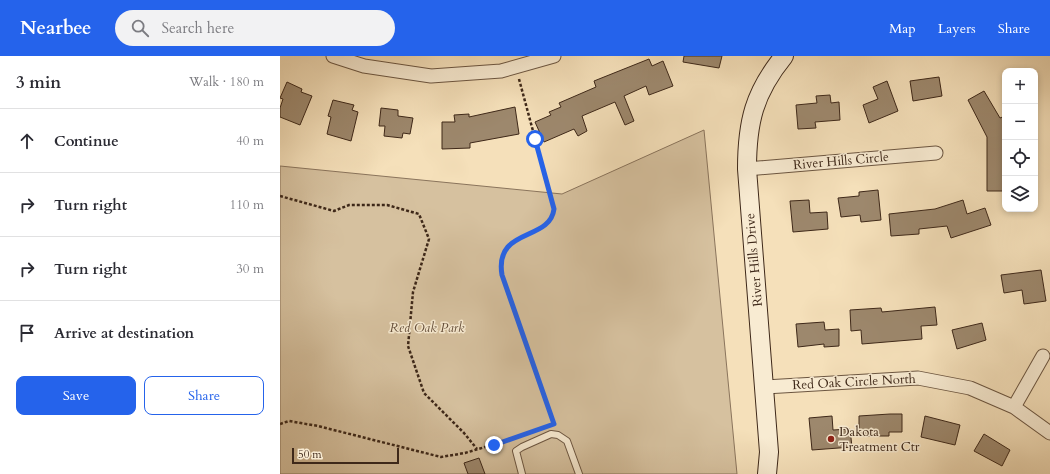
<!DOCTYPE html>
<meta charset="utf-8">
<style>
body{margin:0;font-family:Cardo,serif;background:#f2f2f3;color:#2b2b33}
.controls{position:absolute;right:12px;top:12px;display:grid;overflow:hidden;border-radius:8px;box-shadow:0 2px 6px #0003}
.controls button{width:36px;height:36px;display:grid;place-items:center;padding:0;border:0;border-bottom:1px solid #e1e1e2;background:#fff;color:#2b2b33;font:20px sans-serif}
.scale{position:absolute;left:12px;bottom:10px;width:107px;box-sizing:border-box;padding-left:4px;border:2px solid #3e2819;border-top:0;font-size:11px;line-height:14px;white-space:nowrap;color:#3e2819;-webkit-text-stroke:3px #f8ebd2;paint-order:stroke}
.stop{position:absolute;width:12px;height:12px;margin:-9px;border:3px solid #2563eb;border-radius:50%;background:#fff}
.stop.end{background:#2563eb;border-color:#fff;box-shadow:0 1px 4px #0008}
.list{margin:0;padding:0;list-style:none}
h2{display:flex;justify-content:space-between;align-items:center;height:52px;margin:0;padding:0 16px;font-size:17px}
h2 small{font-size:13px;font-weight:400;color:#7c7c81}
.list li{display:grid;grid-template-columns:26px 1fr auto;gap:12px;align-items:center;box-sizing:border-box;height:64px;padding:0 16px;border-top:1px solid #e1e1e2}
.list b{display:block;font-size:15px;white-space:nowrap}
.list em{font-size:13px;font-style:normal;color:#7c7c81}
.actions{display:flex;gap:8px;padding:12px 16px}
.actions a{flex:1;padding:9px 0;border:1px solid #2563eb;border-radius:8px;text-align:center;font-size:14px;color:#2563eb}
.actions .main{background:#2563eb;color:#fff}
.icon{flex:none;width:22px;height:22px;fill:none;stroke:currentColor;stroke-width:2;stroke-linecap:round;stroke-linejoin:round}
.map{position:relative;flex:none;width:770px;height:418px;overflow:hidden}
header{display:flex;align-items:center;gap:24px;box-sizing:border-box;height:56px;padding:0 20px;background:#2563eb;color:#fff}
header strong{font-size:19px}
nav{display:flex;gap:22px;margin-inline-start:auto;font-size:14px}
.search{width:280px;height:36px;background:#f2f2f3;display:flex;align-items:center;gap:10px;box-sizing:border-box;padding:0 14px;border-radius:22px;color:#7c7c81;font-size:15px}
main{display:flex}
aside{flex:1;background:#fff}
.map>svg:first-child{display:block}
.green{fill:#d6c19f;stroke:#8a745c}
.building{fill:#9d886d;stroke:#3e2819}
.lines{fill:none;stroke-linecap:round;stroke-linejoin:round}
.lane-casing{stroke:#6c5641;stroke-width:8}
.street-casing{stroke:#6c5641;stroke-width:15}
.secondary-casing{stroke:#3e2819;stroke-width:20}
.path{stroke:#3e2819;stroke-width:2.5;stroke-dasharray:3 2;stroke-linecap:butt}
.lane{stroke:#f8ebd2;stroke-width:6}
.street{stroke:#f8ebd2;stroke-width:13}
.secondary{stroke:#f8ebd2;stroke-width:18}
.route{stroke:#2563eb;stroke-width:5}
.poi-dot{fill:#8f2418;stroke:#f8ebd2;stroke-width:1.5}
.labels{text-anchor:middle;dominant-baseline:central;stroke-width:3;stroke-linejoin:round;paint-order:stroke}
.street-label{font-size:13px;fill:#3e2819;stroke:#f8ebd2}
.park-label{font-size:13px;font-style:italic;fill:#644e3a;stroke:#f8ebd2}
.poi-label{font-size:13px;fill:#3e2819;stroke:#f8ebd2;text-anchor:start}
</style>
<header>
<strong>Nearbee</strong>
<div class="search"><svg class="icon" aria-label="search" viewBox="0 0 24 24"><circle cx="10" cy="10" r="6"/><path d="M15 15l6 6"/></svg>Search here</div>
<nav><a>Map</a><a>Layers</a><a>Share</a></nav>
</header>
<main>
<aside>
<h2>3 min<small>Walk · 180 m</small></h2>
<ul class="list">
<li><svg class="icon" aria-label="ahead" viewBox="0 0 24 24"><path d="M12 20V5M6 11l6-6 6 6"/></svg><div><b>Continue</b></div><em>40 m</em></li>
<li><svg class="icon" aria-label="right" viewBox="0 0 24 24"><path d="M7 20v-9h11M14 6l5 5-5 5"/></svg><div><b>Turn right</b></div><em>110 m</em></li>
<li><svg class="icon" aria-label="right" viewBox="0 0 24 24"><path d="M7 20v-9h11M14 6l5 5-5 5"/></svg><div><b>Turn right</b></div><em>30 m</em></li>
<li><svg class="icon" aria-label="arrive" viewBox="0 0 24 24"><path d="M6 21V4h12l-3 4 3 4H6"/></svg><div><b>Arrive at destination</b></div></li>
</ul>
<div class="actions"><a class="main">Save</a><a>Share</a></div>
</aside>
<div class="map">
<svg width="770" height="418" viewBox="0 0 770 418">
<rect width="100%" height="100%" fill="#f5e0ba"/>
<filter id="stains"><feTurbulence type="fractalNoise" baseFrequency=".005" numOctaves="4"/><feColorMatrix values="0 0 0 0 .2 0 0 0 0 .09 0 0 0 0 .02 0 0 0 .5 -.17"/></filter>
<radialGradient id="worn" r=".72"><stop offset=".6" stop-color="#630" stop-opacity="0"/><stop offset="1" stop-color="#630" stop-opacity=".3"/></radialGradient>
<path class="green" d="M424,74L457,418H0V110L282,138Z"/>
<path class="building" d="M404,0H442L439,12L403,6Z
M369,3L372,10L383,5L393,30L369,39L366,30L344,40L354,65L345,69L335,46L302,60L307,75L298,80L294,73L264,86L255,66L271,59L269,56L281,51L279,47L316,31L314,25Z
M659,21L662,40L633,45L630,25Z
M607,25L618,55L589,67L583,49L598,43L593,31Z
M7,26L22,33L21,36L32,40L20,69L0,61V52L3,43L0,42Z
M704,35L720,62L725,60V135H707V81L688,44Z
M550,39L551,47L559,46L560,64L535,66L536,72L518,73L516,49L537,47L536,40Z
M53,44L74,49L72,54L78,56L71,85L47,78L51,61L48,60Z
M235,51L239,78L190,87V92L162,93V66H175L174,59L189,58V61Z
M101,52L118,54V60L133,62L130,78L123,77L122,82L104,80L105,70H99Z
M598,134L601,164L581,166L580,159L561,161L558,142L579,140V136Z
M529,144L530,157L547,156L548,173L513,176L510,145Z
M683,144L687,158L705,152L711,169L671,182L667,170L639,173V178L611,180L609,158L655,153Z
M761,214L766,245L744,248L742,234L724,237L721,219Z
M655,251L657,269L641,270L642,283L582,288L581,274L571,275L570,254L601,252L602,256Z
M544,266L545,274L559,273V290L544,291V288L518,291L516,268Z
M702,267L706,284L677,293L672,274Z
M610,358H622V376H609V380H579V360Z
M552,360L553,374L570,373L572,391L532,394L529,362Z
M645,360L680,369L675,389L641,381Z
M704,378L730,394L722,410L694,395Z
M199,402L205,418H188L184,407Z"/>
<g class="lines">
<g class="lane-casing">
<path id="lane" d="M242,418L236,395L242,391L271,378L278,379L287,385L299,418"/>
</g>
<g class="street-casing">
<path id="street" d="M53,0L84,10L151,20L221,15L274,0
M467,113L656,97
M485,331L638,322L690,332L734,351L770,377
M734,351L763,300"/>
</g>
<g class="secondary-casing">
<path id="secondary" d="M487,418L489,396L467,113C467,66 474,37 504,0"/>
</g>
<path class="path" d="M239,23L274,153C270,186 214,171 222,219L274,369
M0,140L54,155L69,149H107L139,158L149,183L133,236L128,290L144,337L184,377L197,393
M0,368L9,365L38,370L161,401L185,397L238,381"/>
<use href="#lane" class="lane"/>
<use href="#street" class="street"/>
<use href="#secondary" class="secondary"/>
</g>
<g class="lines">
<path class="route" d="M214,389L274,368L222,219C214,171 270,186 274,153L255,83"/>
</g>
<circle class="poi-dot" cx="551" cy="383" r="4"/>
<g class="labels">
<g class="street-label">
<text transform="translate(561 105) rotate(-5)">River Hills Circle</text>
<text transform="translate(474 204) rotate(-95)">River Hills Drive</text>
<text transform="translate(574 326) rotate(-3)">Red Oak Circle North</text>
</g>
<g class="park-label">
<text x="147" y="272">Red Oak Park</text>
</g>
<g class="poi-label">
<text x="559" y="376">Dakota<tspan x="559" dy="15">Treatment Ctr</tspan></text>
</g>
</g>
<rect width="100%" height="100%" filter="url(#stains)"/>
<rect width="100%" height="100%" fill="url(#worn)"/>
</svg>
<div class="controls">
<button>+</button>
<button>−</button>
<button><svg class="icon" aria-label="locate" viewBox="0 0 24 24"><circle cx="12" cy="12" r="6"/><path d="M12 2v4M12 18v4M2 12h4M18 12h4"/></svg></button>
<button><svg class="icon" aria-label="layers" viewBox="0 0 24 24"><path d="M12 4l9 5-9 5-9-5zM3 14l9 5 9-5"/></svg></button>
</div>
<div class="scale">50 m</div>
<div class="stop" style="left:255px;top:83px"></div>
<div class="stop end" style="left:214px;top:389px"></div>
</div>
</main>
